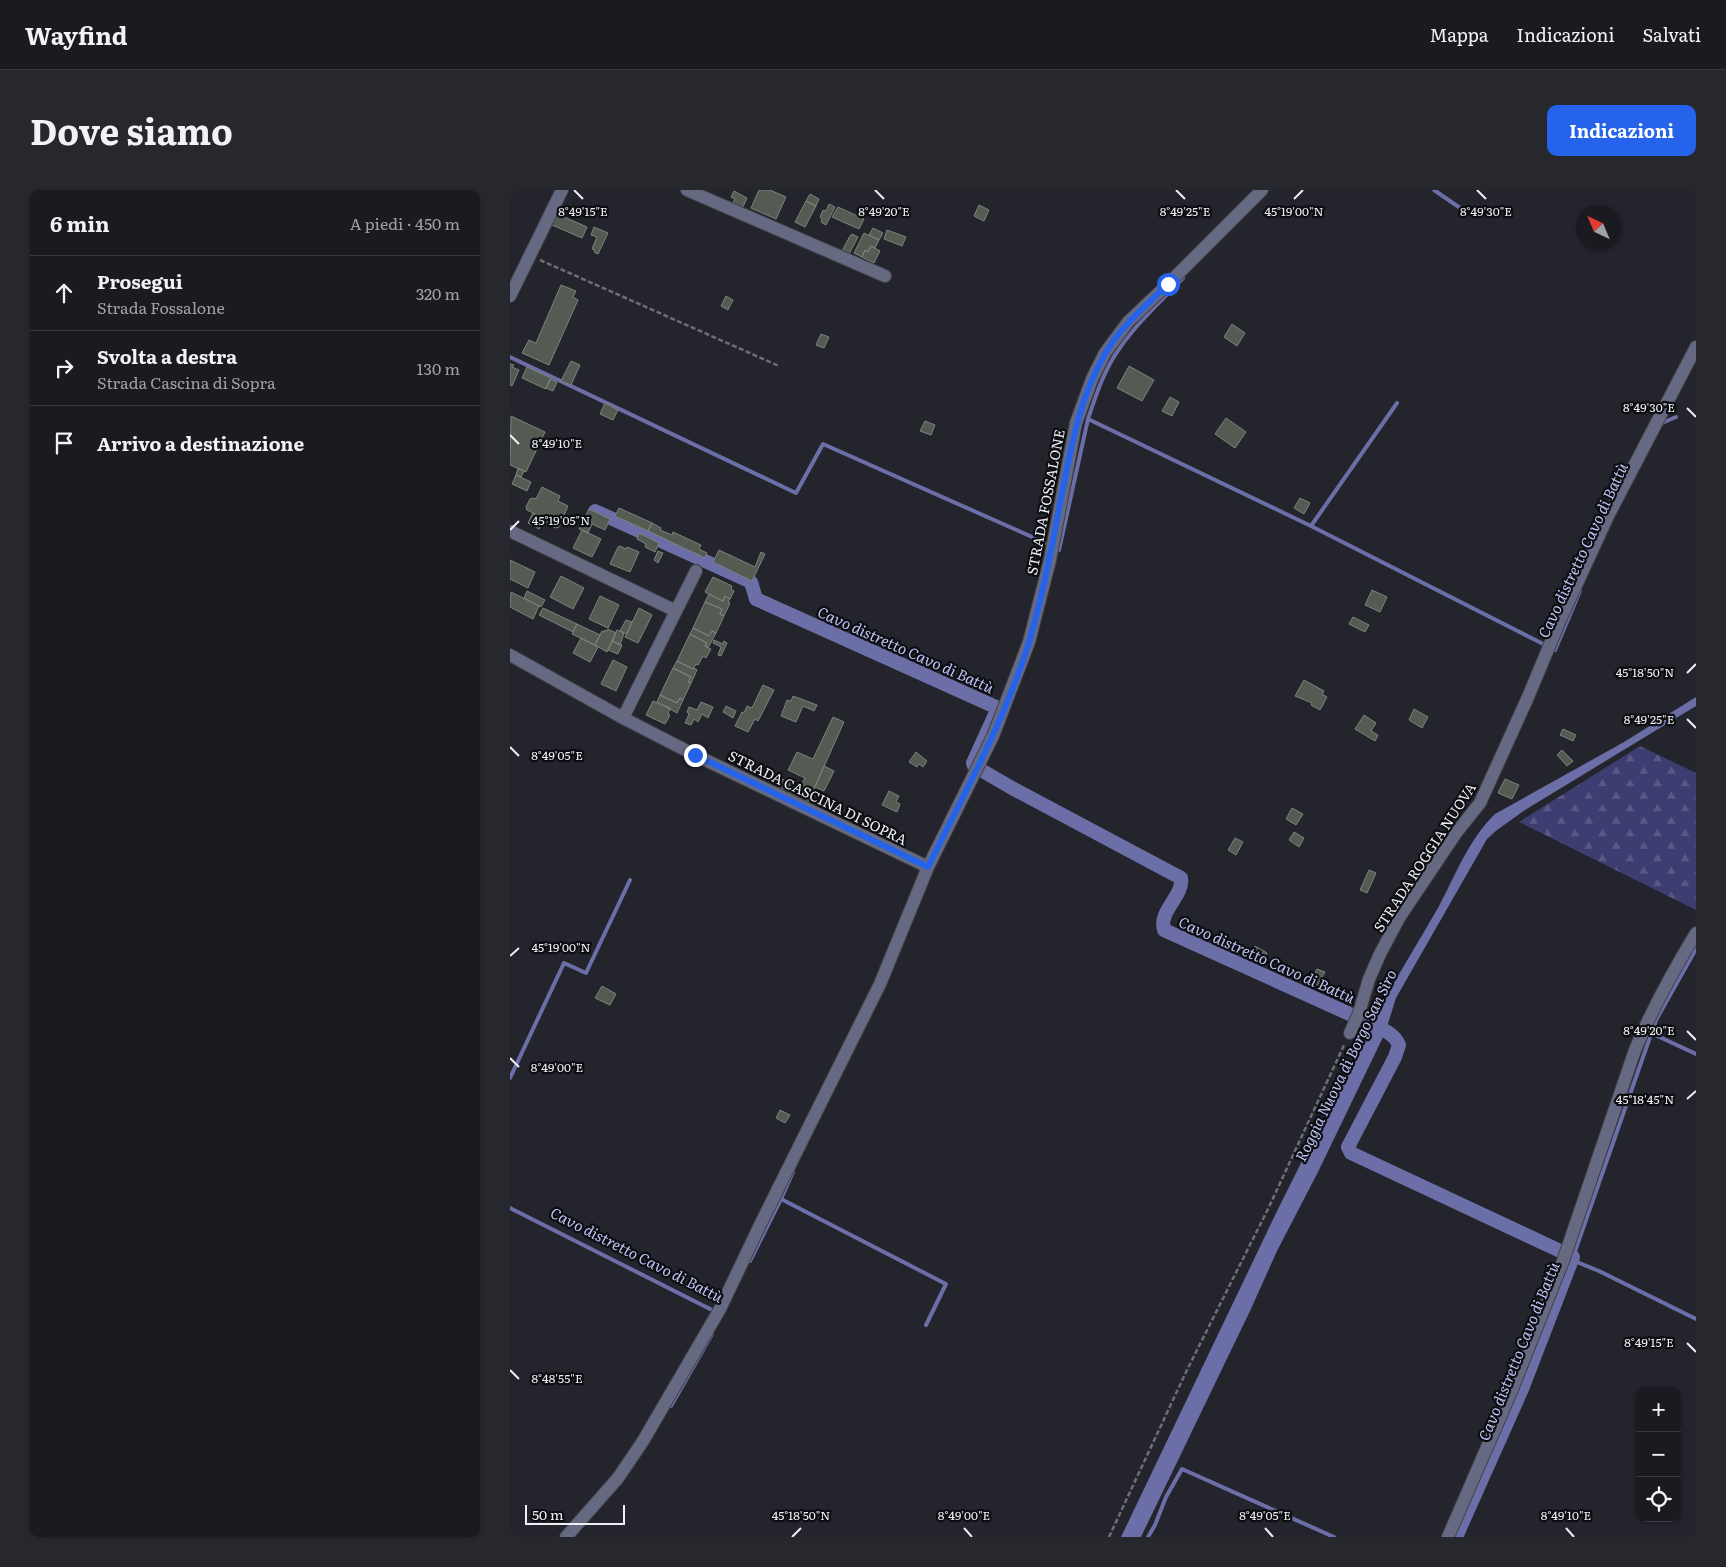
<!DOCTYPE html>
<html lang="it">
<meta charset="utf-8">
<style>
body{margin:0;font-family:Literata,serif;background:#27282e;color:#f1f3f6}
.controls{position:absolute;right:15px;bottom:15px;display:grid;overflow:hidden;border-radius:10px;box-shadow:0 1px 4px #0004}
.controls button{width:45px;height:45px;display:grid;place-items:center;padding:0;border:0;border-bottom:1px solid #38393f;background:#1a1b21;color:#f1f3f6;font:25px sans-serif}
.compass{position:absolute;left:1066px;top:15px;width:45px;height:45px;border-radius:50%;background:#1a1b21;box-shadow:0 1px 4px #0004;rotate:316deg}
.scale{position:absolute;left:15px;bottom:12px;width:100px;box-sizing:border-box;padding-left:5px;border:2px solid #eff0f6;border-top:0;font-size:14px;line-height:18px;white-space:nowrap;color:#eff0f6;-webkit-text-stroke:4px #0d0e11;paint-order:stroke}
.stop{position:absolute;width:15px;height:15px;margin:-11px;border:4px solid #2563eb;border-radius:50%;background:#fff}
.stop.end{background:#2563eb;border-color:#fff;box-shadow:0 1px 5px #0008}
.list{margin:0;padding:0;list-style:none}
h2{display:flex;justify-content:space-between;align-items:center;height:65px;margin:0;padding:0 20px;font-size:21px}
h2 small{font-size:16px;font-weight:400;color:#9fa1a5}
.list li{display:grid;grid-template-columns:32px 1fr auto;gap:15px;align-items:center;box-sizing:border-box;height:75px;padding:0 20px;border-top:1px solid #38393f}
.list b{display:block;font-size:19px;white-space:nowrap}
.list p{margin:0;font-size:16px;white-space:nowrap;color:#9fa1a5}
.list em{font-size:16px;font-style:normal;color:#9fa1a5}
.icon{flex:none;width:28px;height:28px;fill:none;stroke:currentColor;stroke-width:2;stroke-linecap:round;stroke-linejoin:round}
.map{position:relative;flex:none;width:1186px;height:1347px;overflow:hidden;border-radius:10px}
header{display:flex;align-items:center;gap:30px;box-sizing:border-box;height:70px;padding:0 25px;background:#1a1b21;border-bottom:1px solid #38393f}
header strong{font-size:24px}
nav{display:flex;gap:28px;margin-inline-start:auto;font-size:18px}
.intro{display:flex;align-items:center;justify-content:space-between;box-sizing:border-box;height:120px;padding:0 30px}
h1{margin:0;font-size:35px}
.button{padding:12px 22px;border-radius:10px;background:#2563eb;color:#fff;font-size:18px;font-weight:700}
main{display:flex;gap:30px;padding:0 30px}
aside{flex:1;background:#1a1b21;border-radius:10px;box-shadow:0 1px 4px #0004}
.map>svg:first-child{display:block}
.forest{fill:url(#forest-firs)}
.water{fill:#6b6ea7}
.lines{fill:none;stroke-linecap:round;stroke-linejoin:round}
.stream{stroke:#6b6ea7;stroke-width:4}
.canal{stroke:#6b6ea7;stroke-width:14}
.building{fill:#545b53;stroke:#7c847b}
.minor-casing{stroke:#404148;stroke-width:14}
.path{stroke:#6e6f76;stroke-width:2.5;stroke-dasharray:5 2.5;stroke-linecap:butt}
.minor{stroke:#666982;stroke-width:12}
.route{stroke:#2563eb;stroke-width:6}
.ticks{fill:none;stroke:#eff0f6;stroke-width:2}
.labels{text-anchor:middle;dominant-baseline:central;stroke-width:4.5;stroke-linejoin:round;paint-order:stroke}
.street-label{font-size:14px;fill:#eff0f6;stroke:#0d0e11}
.water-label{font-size:15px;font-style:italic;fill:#c0c4f7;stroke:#0d0e11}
.ticks-label{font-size:12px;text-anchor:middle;fill:#eff0f6;stroke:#0d0e11;stroke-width:4.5;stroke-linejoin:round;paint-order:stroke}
</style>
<header>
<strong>Wayfind</strong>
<nav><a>Mappa</a><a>Indicazioni</a><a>Salvati</a></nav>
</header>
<div class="intro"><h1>Dove siamo</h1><a class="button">Indicazioni</a></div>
<main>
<aside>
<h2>6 min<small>A piedi · 450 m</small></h2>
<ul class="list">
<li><svg class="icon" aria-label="ahead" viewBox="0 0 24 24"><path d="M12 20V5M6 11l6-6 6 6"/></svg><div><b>Prosegui</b><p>Strada Fossalone</p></div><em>320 m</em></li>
<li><svg class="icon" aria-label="right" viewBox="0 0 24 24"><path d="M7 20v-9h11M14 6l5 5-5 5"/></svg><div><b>Svolta a destra</b><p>Strada Cascina di Sopra</p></div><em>130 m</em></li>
<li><svg class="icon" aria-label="arrive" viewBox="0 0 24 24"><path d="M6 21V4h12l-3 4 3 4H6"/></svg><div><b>Arrivo a destinazione</b></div></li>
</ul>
</aside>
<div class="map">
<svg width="1186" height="1347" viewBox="0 0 1186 1347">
<defs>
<pattern id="forest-firs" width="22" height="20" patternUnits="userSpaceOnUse" patternTransform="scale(1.25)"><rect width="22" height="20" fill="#3c3d71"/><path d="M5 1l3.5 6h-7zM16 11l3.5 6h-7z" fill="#585986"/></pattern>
</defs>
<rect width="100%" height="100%" fill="#23242c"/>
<path class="forest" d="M1130,556L1186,583V720L1009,632Z"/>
<path class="water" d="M1186,507V516L1015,620L987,640L977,649L886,808L876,840L863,834C882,793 907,755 929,716C946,684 959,649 985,624L1114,552Z
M862,836L875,843L808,982L767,1061L740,1121L631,1347H611L769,1017L812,931L848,866Z"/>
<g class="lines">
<path class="stream" d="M924,0L956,22
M0,167L286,303L313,254L538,354
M578,229C586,205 594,180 609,159C627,133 651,111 673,88
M1152,233L1166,227
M801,336L1045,460L1070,401
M549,360L578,229L801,336L887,213
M1141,843L1186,864
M0,888L54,773L76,783L120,690
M271,1009L283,982
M0,1018L206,1122
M1063,1067L1146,830L1186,759
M1062,1070L1089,1081L1186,1129
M240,1071L271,1009L436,1094L416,1135
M161,1216L202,1144
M638,1347L645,1335L656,1307L672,1279L824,1347"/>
<path class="canal" d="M85,321L241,392L246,409L488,518L463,573L464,576L502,598L671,688C674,706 648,721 654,740L855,831C867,837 884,842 889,855L885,867L838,957L841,963L1063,1067L1012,1199L946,1347"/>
</g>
<path class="building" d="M249,0H260L276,7L266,29L241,18Z
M224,1L237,8L232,19L222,14L225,9L221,7Z
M300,4L309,9L306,16L296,11Z
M296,11L306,16L295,37L285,32Z
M319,14L325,17L316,35L311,32L312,29L310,27L313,20L316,21Z
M469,15L479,20L474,31L464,26Z
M328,17L354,29L349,39L322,27Z
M47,24L77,37L72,48L42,35Z
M84,37L98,43L88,64L84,62L85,60L82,59L87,47L81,45Z
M363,38L373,43L369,50L359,45Z
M377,40L396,47L392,56L374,49Z
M354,43L369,50L365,58L361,56L358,62L355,60L352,67L344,63Z
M342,44L348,47L339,64L332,61L340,46Z
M361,56L370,61L364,73L352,67L355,60L358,62Z
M51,95L66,101L63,107L68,110L39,175L12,163L19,150L26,153Z
M216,106L223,110L218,120L211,116Z
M722,134L735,143L727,156L714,147Z
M311,144L319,147L314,158L306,155Z
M61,171L70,175L61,195L51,191Z
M0,174L4,175L2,177L9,180L2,196L0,195Z
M619,176L644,190L632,211L607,198Z
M17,177L41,188L36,199L12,188Z
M40,189L47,192L43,201L36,198Z
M660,207L669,212L662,226L652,221Z
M95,213L108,220L103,230L90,224Z
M1,226L35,242L16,282L0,275Z
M716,228L736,242L725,258L705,244Z
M415,231L425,235L421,245L410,241Z
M8,278L14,281L11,287L6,285Z
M6,285L21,292L17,301L2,294Z
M32,297L50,306L48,311L58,316L49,337L46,338L28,329L27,325L17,320L16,317L20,309L23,308L26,309Z
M790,308L800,313L794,324L784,318Z
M109,318L142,333L138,341L105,326Z
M79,319L100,329L95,340L82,334L78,343L69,339Z
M23,323L33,332L29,339L18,333Z
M142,333L151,338L150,340L162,345L163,342L191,355L189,359L197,363L195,368L138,341Z
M72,340L91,349L82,367L63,358Z
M129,343L149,353L145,362L135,357L136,354L127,349Z
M110,356L116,359L117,357L129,362L120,382L100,374L108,357Z
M209,360L245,377L251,362L255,364L242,391L203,372Z
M148,361L153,363L148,373L144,370Z
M0,370L25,382L18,398L0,389Z
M51,386L74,398L63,419L40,407Z
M203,387L222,396L221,399L224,401L220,409L215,406L213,411L195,402Z
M862,400L877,407L870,422L855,415Z
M17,401L35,410L31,417L14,408Z
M1,402L29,416L23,429L0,417Z
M199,404L213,411L215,406L220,409L218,412L220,413L214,426L210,424L212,419L195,412Z
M90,406L109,415L98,438L79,429Z
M195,412L212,419L210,424L214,426L206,443L202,441L199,446L183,438Z
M33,418L67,434L63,442L29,425Z
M129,418L142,425L128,453L115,447Z
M843,427L859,435L855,442L839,434Z
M116,430L122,432L117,444L110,441Z
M67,434L90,445L85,455L62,444Z
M183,438L199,446L202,441L206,443L198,458L195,456L197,453L180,444Z
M98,439L106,443L97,462L85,455L92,441L94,442L95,440L97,441Z
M107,440L114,443L110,455L102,451Z
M180,444L197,453L195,456L201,459L196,468L193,466L188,475L186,474L183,479L167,471Z
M71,448L88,457L80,472L63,463Z
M204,450L213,454L214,451L217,453L211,466L208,465L211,457L203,453Z
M102,451L112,455L108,464L98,460Z
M103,470L117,477L106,501L91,494Z
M167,471L183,479L184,478L187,480L181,493L178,492L181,487L163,478Z
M163,478L181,487L178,492L181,493L173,510L170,508L167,513L150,505Z
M794,490L814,501L812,504L817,507L810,520L801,515L802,513L785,506Z
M253,495L264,500L248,531L245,529L238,542L225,536L232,522L234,523L237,516L242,518Z
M150,505L167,513L170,508L173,510L167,523L147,512Z
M283,506L307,515L304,521L293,516L286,532L271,526L277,510L281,511Z
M143,511L160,518L158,524L160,525L155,534L136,525Z
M191,512L203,517L198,528L192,524L188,532L184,529L181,535L175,533L179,524L177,522L179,517L187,520Z
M216,516L226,521L223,528L213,522Z
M904,519L918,527L912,538L899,530Z
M854,525L866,533L861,541L868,545L865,551L845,539Z
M323,527L334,532L298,612L268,598L272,589L290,597L295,588L278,580L287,562L303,569Z
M1053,539L1066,545L1063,551L1050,545Z
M1052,560L1063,571L1057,576L1047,565Z
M406,562L417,571L413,577L409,574L407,577L399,572Z
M314,576L324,581L314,601L305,597Z
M995,589L1009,595L1002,609L988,603Z
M379,601L389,606L386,612L390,614L387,622L372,615Z
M782,618L793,624L786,635L776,629Z
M784,642L794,648L789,657L779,650Z
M725,648L733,652L726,665L718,660Z
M859,680L866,683L857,703L850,700Z
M745,756L757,763L753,771L741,764Z
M807,779L815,782L807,797L799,793Z
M92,796L106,804L100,815L85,808Z
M270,920L280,925L275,933L266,928Z"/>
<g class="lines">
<g class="minor-casing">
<path id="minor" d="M177,0L375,86
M0,106L52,0
M0,341L166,421L113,528
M166,421L186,381
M0,465L113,528L185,565L418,677
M840,843L849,823L859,789L870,764L889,728L946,643L970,613L1018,507L1051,428L1098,326L1186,157
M56,1347L108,1288L133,1251L210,1119L250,1035L370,794L418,677L483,546L519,452L540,370L566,233L582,189L595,163L618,132L658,94L752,0
M938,1347L1001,1202L1053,1071L1125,860C1142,819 1163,781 1186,743"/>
</g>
<path class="path" d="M30,70L269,176
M599,1347L676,1182L759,1017L835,853"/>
<use href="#minor" class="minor"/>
</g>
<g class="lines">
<path class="route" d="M185,565L418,677C454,603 495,531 519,452C533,405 542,356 551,308C561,259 569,208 595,164C611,136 636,116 658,94"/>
</g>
<path class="ticks" d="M64,0L73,9M365,0L374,9M666,0L675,9M967,0L976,9M784,9L793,0M1177,218L1186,227M0,245L9,254M0,340L9,331M1177,483L1186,474M1177,529L1186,538M0,557L9,566M0,766L9,758M1177,841L1186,850M0,868L9,877M1177,909L1186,901M1177,1153L1186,1162M0,1180L9,1189M454,1338L462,1347M755,1338L763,1347M1056,1338L1064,1347M282,1347L291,1338"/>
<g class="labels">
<g class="street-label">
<text transform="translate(535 312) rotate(-79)">STRADA FOSSALONE</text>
<text transform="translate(308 607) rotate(26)">STRADA CASCINA DI SOPRA</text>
<text transform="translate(914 667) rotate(-57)">STRADA ROGGIA NUOVA</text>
</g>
<g class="water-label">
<text transform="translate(1072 360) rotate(-65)">Cavo distretto Cavo di Battù</text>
<text transform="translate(396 459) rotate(24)">Cavo distretto Cavo di Battù</text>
<text transform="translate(757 769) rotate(24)">Cavo distretto Cavo di Battù</text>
<text transform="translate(835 875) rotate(-64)">Roggia Nuova di Borgo San Siro</text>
<text transform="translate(127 1064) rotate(27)">Cavo distretto Cavo di Battù</text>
<text transform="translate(1008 1161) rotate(-68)">Cavo distretto Cavo di Battù</text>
</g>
</g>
<g class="ticks-label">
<text x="784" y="26">45°19'00"N</text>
<text x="374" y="26">8°49'20"E</text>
<text x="976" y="26">8°49'30"E</text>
<text x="73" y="26">8°49'15"E</text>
<text x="675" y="26">8°49'25"E</text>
<text x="1139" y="222">8°49'30"E</text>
<text x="47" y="258">8°49'10"E</text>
<text x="51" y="335">45°19'05"N</text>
<text x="1135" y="487">45°18'50"N</text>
<text x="1139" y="534">8°49'25"E</text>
<text x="47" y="570">8°49'05"E</text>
<text x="51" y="762">45°19'00"N</text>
<text x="1139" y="845">8°49'20"E</text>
<text x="47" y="882">8°49'00"E</text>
<text x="1135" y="914">45°18'45"N</text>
<text x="1139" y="1157">8°49'15"E</text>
<text x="47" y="1193">8°48'55"E</text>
<text x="454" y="1330">8°49'00"E</text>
<text x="755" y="1330">8°49'05"E</text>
<text x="1056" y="1330">8°49'10"E</text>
<text x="291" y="1330">45°18'50"N</text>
</g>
</svg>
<div class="controls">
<button>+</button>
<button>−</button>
<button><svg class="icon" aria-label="locate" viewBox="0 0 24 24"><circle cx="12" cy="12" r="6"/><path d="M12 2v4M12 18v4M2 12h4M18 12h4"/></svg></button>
</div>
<svg class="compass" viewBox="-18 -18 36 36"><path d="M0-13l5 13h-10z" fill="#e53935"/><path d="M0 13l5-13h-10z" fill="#9fa1a5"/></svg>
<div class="scale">50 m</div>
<div class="stop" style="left:658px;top:94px"></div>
<div class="stop end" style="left:185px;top:565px"></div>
</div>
</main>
